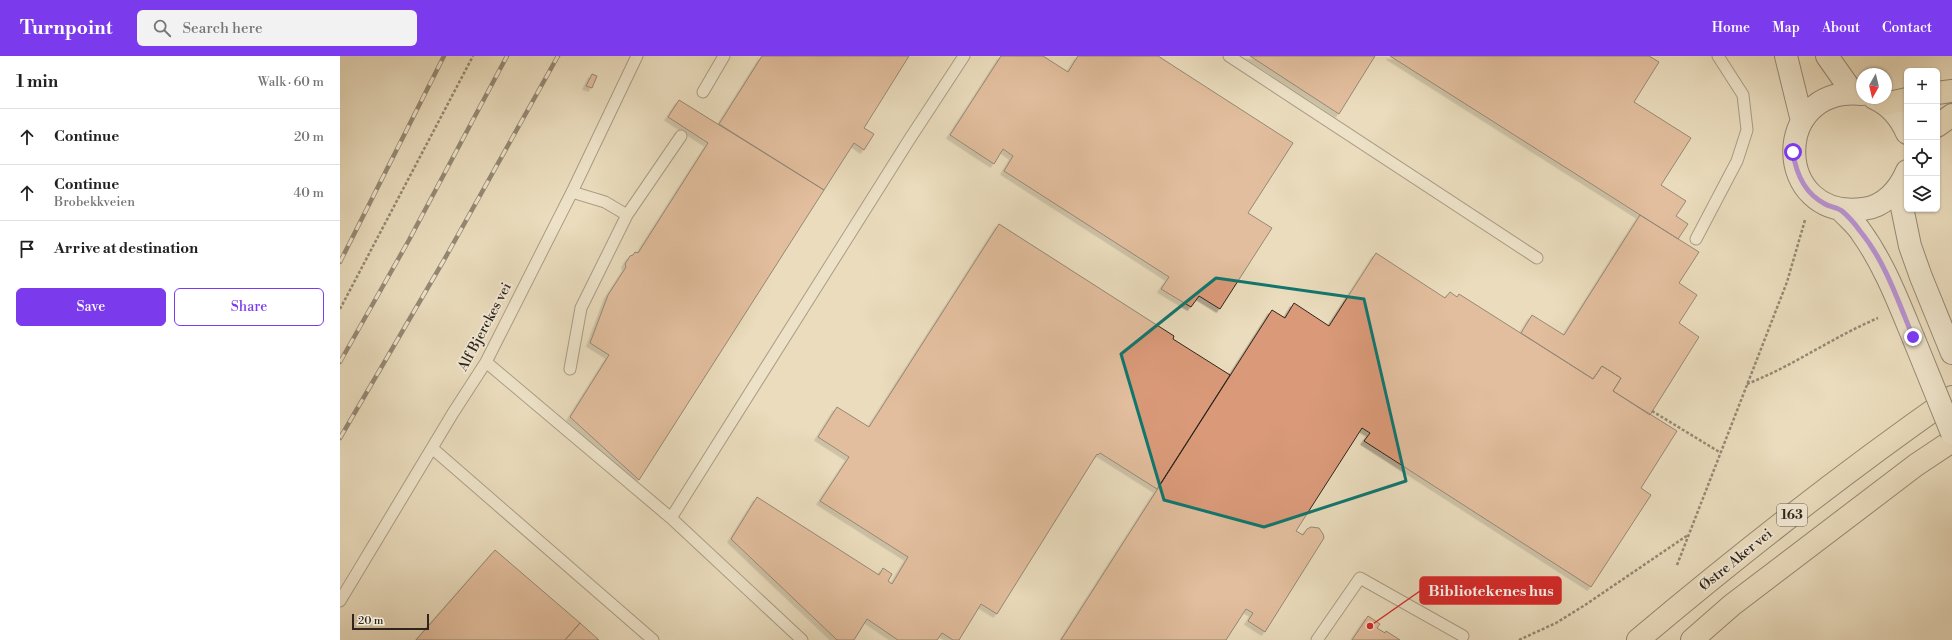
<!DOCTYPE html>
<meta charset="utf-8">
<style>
body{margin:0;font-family:"Libre Bodoni",serif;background:#f2f2f2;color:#222}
.controls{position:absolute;right:12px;top:12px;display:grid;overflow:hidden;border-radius:6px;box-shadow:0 1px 3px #0004}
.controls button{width:36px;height:36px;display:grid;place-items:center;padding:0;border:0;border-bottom:1px solid #e0e0e0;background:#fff;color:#222;font:20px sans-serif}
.compass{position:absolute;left:1516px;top:12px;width:36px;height:36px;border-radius:50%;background:#fff;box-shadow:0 1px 3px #0004;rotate:188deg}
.scale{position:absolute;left:12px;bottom:10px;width:77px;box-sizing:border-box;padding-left:4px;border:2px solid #2f251d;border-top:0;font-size:11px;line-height:14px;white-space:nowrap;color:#2f251d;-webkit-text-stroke:3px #f1e8d4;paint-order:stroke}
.stop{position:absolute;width:12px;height:12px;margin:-9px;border:3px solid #7c3aed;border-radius:50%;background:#fff}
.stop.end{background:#7c3aed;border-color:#fff;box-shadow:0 1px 4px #0008}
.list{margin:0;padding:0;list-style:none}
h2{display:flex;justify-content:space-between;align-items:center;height:52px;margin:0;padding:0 16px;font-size:17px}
h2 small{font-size:13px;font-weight:400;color:#767676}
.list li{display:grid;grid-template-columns:26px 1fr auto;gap:12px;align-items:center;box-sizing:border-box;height:56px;padding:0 16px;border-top:1px solid #e0e0e0}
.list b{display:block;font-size:15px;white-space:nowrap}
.list p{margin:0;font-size:13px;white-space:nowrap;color:#767676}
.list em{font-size:13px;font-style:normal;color:#767676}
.actions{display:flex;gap:8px;padding:12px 16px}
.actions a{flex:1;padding:9px 0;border:1px solid #7c3aed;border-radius:6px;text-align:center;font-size:14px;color:#7c3aed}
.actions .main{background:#7c3aed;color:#fff}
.icon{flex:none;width:22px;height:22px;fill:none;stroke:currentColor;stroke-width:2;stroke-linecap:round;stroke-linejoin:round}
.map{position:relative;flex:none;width:1612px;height:584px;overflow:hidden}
header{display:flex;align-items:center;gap:24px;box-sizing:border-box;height:56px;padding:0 20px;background:#7c3aed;color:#fff}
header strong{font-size:19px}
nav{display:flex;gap:22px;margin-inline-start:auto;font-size:14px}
.search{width:280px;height:36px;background:#f2f2f2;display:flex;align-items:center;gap:10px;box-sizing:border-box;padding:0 14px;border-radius:6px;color:#767676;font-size:15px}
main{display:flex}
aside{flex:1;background:#fff}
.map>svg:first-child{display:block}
.building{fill:#da9a79;stroke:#2f251d;filter:url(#shadow)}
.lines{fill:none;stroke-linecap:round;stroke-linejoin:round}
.lane-casing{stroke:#5e5345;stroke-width:13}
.secondary-casing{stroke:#2f251d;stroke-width:24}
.highway-casing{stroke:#2f251d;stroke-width:24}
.path{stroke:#2f251d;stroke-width:2.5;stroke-dasharray:3 2;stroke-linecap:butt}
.lane{stroke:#f1e8d4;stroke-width:11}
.secondary{stroke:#f1e8d4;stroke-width:22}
.highway{stroke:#eadcbd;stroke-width:22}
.rail-casing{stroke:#2f251d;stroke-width:4.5}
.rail{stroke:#f1e8d4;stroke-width:3;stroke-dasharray:9;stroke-linecap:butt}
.secondary-bridge-casing{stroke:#2f251d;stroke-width:24;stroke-linecap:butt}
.secondary-bridge{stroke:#f1e8d4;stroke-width:22}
.route{stroke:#7c3aed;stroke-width:5}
.marked{fill:none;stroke:#0f766e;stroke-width:3;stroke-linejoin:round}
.labels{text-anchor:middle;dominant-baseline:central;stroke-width:4;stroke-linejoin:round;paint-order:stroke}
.shield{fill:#f1e8d4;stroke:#696054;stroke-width:1}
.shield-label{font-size:13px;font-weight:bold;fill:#2f251d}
.street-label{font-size:14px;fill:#2f251d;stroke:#f1e8d4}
.leader{fill:none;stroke:#d62828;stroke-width:1.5}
.callout-dot{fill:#d62828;stroke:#f1e8d4;stroke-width:1.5}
.callout{fill:#d62828;stroke:#d62828;stroke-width:1.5}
.callout-label{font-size:15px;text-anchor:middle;font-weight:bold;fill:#fff}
</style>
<header>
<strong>Turnpoint</strong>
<div class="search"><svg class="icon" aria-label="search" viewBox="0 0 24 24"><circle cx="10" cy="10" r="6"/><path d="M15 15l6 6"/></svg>Search here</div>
<nav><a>Home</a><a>Map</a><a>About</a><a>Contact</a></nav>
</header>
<main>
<aside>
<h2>1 min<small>Walk · 60 m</small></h2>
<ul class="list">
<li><svg class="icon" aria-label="ahead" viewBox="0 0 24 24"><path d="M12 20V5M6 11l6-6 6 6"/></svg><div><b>Continue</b></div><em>20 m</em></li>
<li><svg class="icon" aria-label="ahead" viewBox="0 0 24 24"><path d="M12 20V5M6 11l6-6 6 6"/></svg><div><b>Continue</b><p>Brobekkveien</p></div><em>40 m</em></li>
<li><svg class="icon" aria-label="arrive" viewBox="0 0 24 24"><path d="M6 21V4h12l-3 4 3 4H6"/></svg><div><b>Arrive at destination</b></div></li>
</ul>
<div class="actions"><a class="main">Save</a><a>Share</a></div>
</aside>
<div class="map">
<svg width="1612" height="584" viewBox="0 0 1612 584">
<defs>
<filter id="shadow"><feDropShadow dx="-3.5" dy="3.5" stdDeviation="0" flood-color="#0004"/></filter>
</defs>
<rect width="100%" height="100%" fill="#eadcbd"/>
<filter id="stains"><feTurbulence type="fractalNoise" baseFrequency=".005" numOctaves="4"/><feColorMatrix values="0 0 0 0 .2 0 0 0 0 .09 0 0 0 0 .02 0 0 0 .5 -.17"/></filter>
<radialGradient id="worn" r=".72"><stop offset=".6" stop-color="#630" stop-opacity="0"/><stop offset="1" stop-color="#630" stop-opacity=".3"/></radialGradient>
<path class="building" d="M422,0H569L524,72L534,78L524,94L514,87L484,134L379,68Z
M661,0H703L728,16L738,0H818L953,87L908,157L932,172L880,253L859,240L851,251L821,233L829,221L664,115L673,100L663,93L654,108L610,79Z
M910,0H1035L999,58Z
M1050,0H1309L1319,6L1294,46L1351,82L1321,129L1346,145L1336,160L1348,168L1338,183Z
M252,18L257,20L252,32L246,30Z
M339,44L484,134L299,424L230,361L269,299L250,287L268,239L286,211L285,208L290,200L293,199L295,196L298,197L368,87L328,61Z
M1300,159L1359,196L1339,227L1357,239L1339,267L1359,281L1310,359L1273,335L1281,322L1262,310L1253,323L1181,277L1192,259L1224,279Z
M659,168L834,280L833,283L890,319L817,433L760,397L758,399L757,398L657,558L641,548L619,584H613L602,577L597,584H558L527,563L514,584H497L391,483L417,441L539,519L543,512L552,518L548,525L552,528L568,501L480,445L509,401L478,381L497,351L529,371Z
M1036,197L1105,242L1110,236L1117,241L1119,238L1253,323L1262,310L1281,322L1273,335L1337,375L1301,432L1311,439L1251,531L1024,385L1030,377L1022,372L956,475L963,479L967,473L971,471L979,472L983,478L984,482L925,576L908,565L913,557L906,553L886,584H721L932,254L945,262L954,247L989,270Z
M155,494L240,567L225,584H76Z
M1028,560L1040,568L1037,572L1045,577L1046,575L1060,584H1012Z
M240,567L259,584H225Z"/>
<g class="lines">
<g class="lane-casing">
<path id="lane" d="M889,0L1197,202
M363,36L384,0
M287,159L341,80
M1356,183L1397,105L1407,74L1403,39L1378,0
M146,306L331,462L462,584
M230,313L241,252L287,159L265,146L232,136
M92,392L313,584
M331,462L569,84L624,0
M0,545L113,357L146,306L232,136L297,0
M977,584L1020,522L1123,580"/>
</g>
<g class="secondary-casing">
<path id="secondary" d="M1446,0L1462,65
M1487,0L1513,37
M1522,38C1430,29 1433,165 1523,153C1544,151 1559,134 1567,115
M1534,42C1550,49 1560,61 1567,77
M1558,132L1570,190L1581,221L1612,297
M1501,154C1507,161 1516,168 1521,176C1544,208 1558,245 1573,281"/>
</g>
<g class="highway-casing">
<path id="highway" d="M1597,37L1612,35
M1545,48L1567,43
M1597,70L1612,59
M1298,584C1399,499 1503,417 1612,341
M1352,584L1392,549L1576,409L1612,385"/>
</g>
<path class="path" d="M0,253L133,0
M1407,328C1453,310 1493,281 1538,262
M1312,355L1381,397
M1337,509L1447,226L1465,164
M1179,584L1216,567L1245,549L1348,479"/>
<use href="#lane" class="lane"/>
<use href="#secondary" class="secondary"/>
<use href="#highway" class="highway"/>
<g class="rail-casing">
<path id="rail" d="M0,206L104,0
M0,306L69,184L167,0
M0,382L104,204L218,0"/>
</g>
<use href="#rail" class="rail"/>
<g class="secondary-bridge-casing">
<path id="secondary-bridge" d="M1573,281L1612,377"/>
</g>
<use href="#secondary-bridge" class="secondary-bridge"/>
</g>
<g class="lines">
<path class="route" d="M1453,96C1456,118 1464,137 1485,148C1490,151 1497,151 1502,155C1508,160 1515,168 1520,175C1545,205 1558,245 1573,281"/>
</g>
<path d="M0 0H1612V584H0ZM876,222L1024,243L1066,425L924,471L824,444L781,298Z" fill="#eadcbd" fill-opacity=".55" fill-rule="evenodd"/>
<path class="marked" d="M876,222L1024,243L1066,425L924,471L824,444L781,298Z"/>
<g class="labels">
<rect class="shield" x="1437" y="448" width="30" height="22" rx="3"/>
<g class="shield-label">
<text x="1452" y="459">163</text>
</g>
<g class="street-label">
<text transform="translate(145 271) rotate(-62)">Alf Bjerckes vei</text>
<text transform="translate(1396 504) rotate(-39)">Østre Aker vei</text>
</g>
</g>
<path class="leader" d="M1030 570L1080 535"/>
<circle class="callout-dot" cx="1030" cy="570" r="4"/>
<rect class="callout" x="1080" y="521" width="141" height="27" rx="4"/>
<g class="callout-label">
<text x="1151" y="540">Bibliotekenes hus</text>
</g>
<rect width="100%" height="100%" filter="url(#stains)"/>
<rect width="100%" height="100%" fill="url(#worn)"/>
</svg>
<div class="controls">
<button>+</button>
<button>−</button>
<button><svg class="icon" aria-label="locate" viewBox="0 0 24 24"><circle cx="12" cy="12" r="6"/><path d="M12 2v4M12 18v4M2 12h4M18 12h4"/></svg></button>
<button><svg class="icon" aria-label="layers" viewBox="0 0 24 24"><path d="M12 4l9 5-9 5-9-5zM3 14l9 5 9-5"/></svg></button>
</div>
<svg class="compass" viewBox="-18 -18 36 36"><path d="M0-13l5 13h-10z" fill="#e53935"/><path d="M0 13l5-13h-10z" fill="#767676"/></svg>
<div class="scale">20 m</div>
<div class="stop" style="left:1453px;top:96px"></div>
<div class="stop end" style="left:1573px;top:281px"></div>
</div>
</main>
